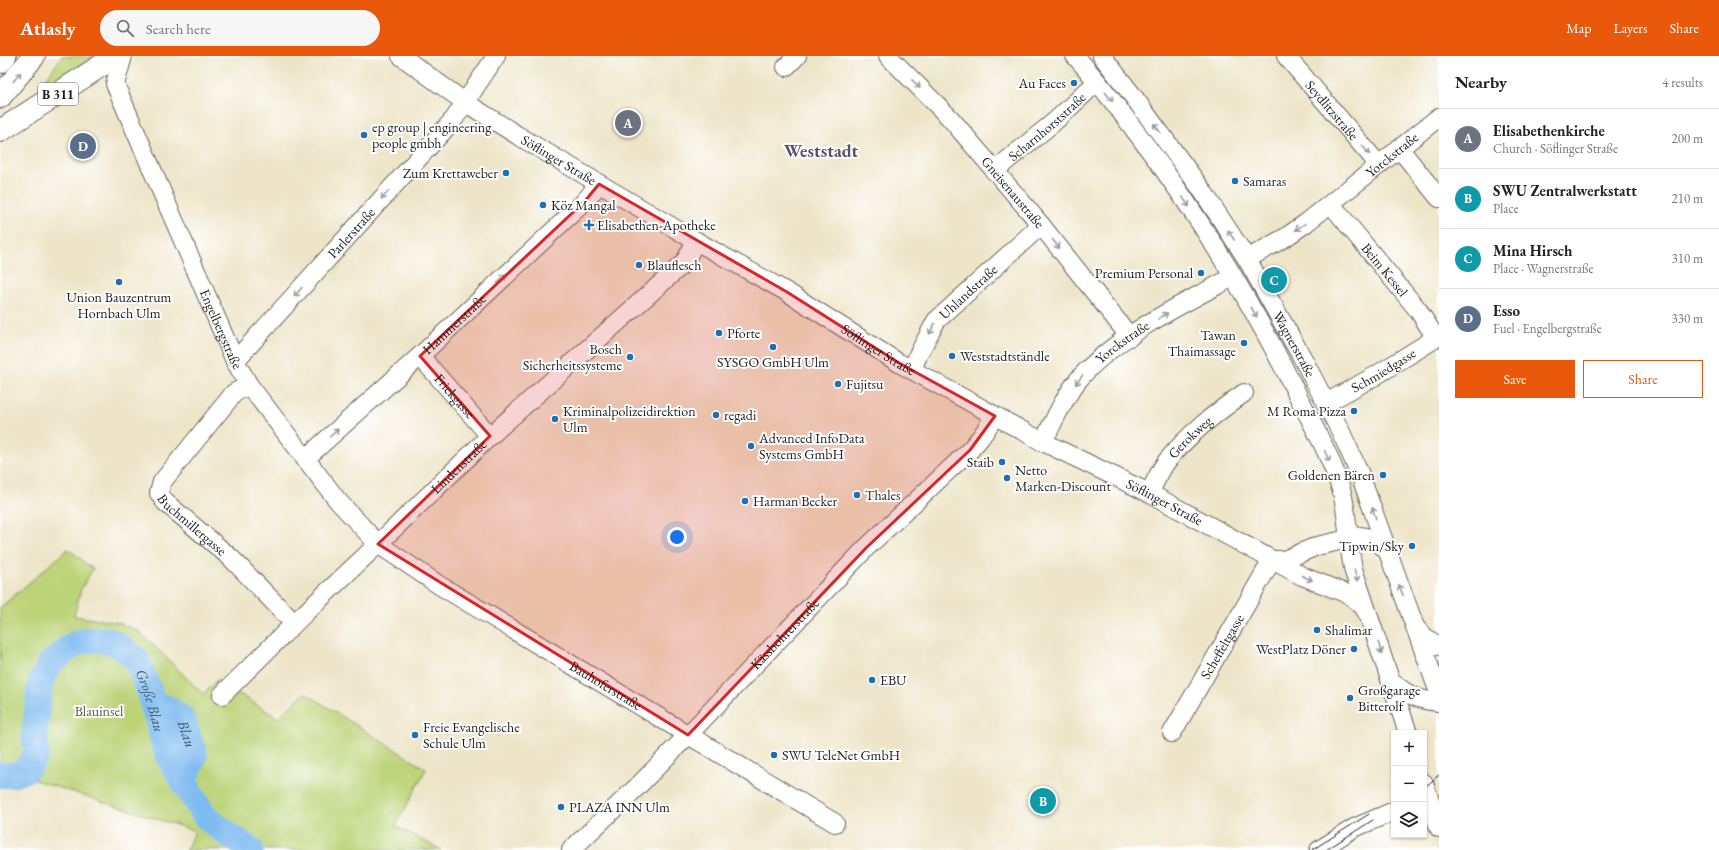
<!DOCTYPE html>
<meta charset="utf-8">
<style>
body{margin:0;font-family:"EB Garamond",serif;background:#f6f6f6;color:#222}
.controls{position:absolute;right:12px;bottom:12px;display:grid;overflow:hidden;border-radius:0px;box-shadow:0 1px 3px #0004}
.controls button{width:36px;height:36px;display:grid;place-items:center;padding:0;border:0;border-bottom:1px solid #e0e0e0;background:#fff;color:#222;font:20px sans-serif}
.you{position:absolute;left:677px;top:481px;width:14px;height:14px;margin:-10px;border:3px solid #fff;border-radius:50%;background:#1a73e8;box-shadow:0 0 0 6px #1a73e833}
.badge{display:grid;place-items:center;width:26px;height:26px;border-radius:50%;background:#ea580c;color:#fff;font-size:13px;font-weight:700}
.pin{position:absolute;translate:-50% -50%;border:2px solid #fff;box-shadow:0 1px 4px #0006}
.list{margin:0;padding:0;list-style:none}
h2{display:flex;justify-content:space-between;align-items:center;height:52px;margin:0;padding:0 16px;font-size:17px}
h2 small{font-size:13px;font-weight:400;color:#767676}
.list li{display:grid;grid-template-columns:26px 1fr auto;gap:12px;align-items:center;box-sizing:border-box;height:60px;padding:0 16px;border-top:1px solid #e0e0e0}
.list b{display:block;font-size:15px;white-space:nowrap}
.list p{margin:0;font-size:13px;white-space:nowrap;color:#767676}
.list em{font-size:13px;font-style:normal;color:#767676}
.actions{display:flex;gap:8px;padding:12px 16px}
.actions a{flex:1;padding:9px 0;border:1px solid #ea580c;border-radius:0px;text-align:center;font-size:14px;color:#ea580c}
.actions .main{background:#ea580c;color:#fff}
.icon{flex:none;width:22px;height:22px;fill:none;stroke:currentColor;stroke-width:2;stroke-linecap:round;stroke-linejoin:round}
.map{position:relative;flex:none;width:1439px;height:794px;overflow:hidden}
header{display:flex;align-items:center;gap:24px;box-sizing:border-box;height:56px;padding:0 20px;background:#ea580c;color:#fff}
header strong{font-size:19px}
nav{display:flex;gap:22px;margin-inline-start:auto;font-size:14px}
.search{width:280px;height:36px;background:#f6f6f6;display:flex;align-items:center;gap:10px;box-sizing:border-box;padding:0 14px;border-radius:22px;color:#767676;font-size:15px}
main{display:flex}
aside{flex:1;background:#fff}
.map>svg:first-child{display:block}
.green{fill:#bcd377;stroke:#6c784a}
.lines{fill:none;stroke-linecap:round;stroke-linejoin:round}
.river{stroke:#7dbaf0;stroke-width:26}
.minor-casing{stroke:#666258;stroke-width:20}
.highway-casing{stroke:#666258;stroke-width:24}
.minor{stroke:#fff;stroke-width:18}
.highway{stroke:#fff;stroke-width:22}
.tram{stroke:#1c1c1c;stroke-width:1}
.oneway{stroke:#999}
.marked{fill:#d62828;fill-opacity:0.2;stroke:#d62828;stroke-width:3;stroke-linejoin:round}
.poi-dot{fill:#1f6fb2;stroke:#fff;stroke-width:1.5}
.labels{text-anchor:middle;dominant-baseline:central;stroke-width:4;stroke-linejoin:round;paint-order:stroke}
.shield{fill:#fff;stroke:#606060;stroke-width:1}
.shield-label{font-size:13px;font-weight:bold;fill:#1c1c1c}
.poi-label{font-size:14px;fill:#1c1c1c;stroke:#fff;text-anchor:start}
.street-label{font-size:14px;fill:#1c1c1c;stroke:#fff}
.park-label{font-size:14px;fill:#545c3c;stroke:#fff}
.water-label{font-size:15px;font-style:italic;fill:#435b71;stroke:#fff}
.district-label{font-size:18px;font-weight:bold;fill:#595365;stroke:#fff}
</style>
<header>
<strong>Atlasly</strong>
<div class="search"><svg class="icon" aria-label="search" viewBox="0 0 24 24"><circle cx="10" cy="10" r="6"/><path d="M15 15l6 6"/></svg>Search here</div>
<nav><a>Map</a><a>Layers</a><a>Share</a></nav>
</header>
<main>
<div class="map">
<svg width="1439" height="794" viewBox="0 0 1439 794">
<rect width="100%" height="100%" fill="#fff"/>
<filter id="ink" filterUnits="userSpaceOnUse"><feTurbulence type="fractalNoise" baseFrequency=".025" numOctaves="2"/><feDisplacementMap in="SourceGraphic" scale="8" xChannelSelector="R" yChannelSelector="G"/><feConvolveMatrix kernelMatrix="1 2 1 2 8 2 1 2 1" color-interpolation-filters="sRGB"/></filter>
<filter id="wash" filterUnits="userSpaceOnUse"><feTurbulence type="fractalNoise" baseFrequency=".012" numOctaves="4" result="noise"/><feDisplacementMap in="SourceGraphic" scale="16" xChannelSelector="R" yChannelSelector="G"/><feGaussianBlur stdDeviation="0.9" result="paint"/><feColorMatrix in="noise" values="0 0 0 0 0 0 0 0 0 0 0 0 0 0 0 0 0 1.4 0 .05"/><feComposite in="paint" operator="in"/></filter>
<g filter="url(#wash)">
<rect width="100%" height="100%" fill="#eee5c8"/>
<path class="green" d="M62,0H96L36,37Z
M68,493L93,513L81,533L74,560L120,567L140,576L203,638L217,624L278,662L305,637L426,713L396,770L441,794H186L195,775L0,713V552Z"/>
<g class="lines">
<g class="river">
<path id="s1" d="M153,649L165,651L182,662L195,699L189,714L181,722"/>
<path id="s2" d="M0,719H12L24,715L31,708L37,696L34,680L40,628L49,609L65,595L76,587L94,583L110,585L121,591L137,604L149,634L167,698L194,743L205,760L223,775L251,794"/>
</g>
</g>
</g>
<g filter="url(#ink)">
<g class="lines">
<g class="minor-casing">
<g id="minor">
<path id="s3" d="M123,0L115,28L235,305L249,329L338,445L378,488L439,529L835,767"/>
<path id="s4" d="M401,0L466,47L517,79L696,185L787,236L899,307L1043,386L1149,437L1302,520L1350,539L1362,549L1369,560"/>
<path id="s5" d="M888,0L950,62L1041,169L1130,281"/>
<path d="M1075,0C1098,25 1119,53 1139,80C1199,159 1250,244 1294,332C1310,364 1330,398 1341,433C1349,460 1347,489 1354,516L1408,677"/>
<path id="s6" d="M1102,0L1133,40L1202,134L1247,203L1302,301L1340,374L1359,416L1439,637"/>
<path id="s7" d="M1286,0L1379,109"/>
<path d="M786,11L797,0"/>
<path d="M1399,92L1439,142"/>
<path id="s8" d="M994,115L1054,66L1097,26"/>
<path id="s9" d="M1331,148L1418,254L1436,282"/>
<path id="s10" d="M1247,203L1286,181L1306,167L1439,61"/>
<path id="s11" d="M420,300L490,380"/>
<path id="s12" d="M235,305L454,63L496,0"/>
<path id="s13" d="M912,314L918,299L936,265L1041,169"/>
<path id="s14" d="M249,329L234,337L162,426L159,437L165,446L231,502L294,567"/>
<path id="s15" d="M1326,347L1375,320L1439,280"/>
<path id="s16" d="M1043,386C1054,365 1064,341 1079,323C1116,280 1184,247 1233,221"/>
<path id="s17" d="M305,403L420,300L585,145L599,128"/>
<path id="s18" d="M1149,437C1155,427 1160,414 1167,405C1188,378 1217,356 1244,337"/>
<path d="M1272,504H1284L1317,490L1361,480L1376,483L1386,494"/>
<path d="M1417,573L1426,582L1439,590"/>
<path d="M1391,624C1404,638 1420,645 1439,646"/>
<path id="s19" d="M222,639L306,556L378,488L490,380L684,207L696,185"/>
<path id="s20" d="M1172,677L1272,504"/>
<path d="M1424,727L1439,772"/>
<path id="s21" d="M571,794L638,730L688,679L866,492L970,394L981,381L995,360"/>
<path d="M1319,794L1354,772L1394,755"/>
</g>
</g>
<g class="highway-casing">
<path id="highway" d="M0,6L5,0
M0,41L34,0
M0,75L116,0"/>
</g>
<use href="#minor" class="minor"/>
<use href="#highway" class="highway"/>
<path class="tram" d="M1424,732L1439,719
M1391,744L1394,742
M1312,794L1369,758
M1326,794L1373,764"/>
</g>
<defs><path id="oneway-shaft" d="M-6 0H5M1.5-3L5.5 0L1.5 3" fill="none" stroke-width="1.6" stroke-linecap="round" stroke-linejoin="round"/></defs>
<g class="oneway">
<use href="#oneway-shaft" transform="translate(17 21) rotate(-50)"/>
<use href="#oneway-shaft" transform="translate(916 28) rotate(45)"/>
<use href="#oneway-shaft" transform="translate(1109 41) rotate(51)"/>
<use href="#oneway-shaft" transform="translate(1157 72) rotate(-127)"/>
<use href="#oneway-shaft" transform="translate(1366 94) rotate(50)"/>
<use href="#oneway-shaft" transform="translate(385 139) rotate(132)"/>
<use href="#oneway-shaft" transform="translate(1186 146) rotate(56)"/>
<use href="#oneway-shaft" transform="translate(1300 171) rotate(145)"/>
<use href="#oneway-shaft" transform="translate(1231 179) rotate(-123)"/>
<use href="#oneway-shaft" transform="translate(1056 188) rotate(52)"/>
<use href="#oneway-shaft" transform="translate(502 223) rotate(-43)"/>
<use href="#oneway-shaft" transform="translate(298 236) rotate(132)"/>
<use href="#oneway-shaft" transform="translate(1254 256) rotate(60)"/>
<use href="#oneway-shaft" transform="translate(1163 260) rotate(-32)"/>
<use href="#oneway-shaft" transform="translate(932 273) rotate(117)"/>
<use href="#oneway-shaft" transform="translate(1079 324) rotate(128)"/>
<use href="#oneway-shaft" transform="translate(334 377) rotate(-42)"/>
<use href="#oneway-shaft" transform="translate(1327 400) rotate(65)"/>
<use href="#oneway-shaft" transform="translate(1374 457) rotate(-108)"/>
<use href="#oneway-shaft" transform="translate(1356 520) rotate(73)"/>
<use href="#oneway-shaft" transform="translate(1307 522) rotate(24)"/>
<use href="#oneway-shaft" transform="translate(1401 534) rotate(-111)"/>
<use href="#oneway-shaft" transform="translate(1380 592) rotate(72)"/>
</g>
</g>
<path class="marked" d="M599,128L787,236L899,307L995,360L970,394L866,492L688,679L378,488L490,380L420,300L585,145Z"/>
<g class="poi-dot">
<circle cx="1074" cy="27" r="4"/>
<circle cx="364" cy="79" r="4"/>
<circle cx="506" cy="117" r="4"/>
<circle cx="1235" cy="125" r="4"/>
<circle cx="543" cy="149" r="4"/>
<path d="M587 163h4v4h4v4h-4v4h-4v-4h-4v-4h4z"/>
<circle cx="639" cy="209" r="4"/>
<circle cx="1201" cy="217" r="4"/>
<circle cx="119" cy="226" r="4"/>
<circle cx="719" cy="277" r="4"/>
<circle cx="1244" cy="287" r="4"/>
<circle cx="773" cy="291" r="4"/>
<circle cx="952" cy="300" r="4"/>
<circle cx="630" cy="301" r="4"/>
<circle cx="838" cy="328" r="4"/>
<circle cx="1354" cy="355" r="4"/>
<circle cx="716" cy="359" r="4"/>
<circle cx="555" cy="363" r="4"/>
<circle cx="751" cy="390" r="4"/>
<circle cx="1002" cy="406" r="4"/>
<circle cx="1383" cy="419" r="4"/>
<circle cx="1007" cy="422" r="4"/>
<circle cx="857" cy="439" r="4"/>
<circle cx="745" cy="445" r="4"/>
<circle cx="1412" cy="490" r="4"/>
<circle cx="1317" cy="574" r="4"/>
<circle cx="1354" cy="593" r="4"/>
<circle cx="872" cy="624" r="4"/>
<circle cx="1350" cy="642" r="4"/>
<circle cx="415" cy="679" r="4"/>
<circle cx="774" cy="699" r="4"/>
<circle cx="561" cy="751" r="4"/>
</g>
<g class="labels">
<rect class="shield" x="38" y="27" width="40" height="22" rx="3"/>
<g class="shield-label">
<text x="58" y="38">B 311</text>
</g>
<g class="poi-label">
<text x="1066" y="27" text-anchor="end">Au Faces</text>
<text x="372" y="71">ep group | engineering<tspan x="372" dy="16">people gmbh</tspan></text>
<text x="498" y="117" text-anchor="end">Zum Krettaweber</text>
<text x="1243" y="125">Samaras</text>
<text x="551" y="149">Köz Mangal</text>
<text x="597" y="169">Elisabethen-Apotheke</text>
<text x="647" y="209">Blauflesch</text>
<text x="1193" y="217" text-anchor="end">Premium Personal</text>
<text x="119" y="241" text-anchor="middle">Union Bauzentrum<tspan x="119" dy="16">Hornbach Ulm</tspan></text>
<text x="727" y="277">Pforte</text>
<text x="1236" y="279" text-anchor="end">Tawan<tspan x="1236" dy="16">Thaimassage</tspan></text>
<text x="622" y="293" text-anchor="end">Bosch<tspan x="622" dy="16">Sicherheitssysteme</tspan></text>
<text x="960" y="300">Weststadtständle</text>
<text x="773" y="306" text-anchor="middle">SYSGO GmbH Ulm</text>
<text x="846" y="328">Fujitsu</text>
<text x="563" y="355">Kriminalpolizeidirektion<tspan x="563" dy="16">Ulm</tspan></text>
<text x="1346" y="355" text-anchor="end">M Roma Pizza</text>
<text x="724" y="359">regadi</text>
<text x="759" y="382">Advanced InfoData<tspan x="759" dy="16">Systems GmbH</tspan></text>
<text x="994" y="406" text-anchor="end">Staib</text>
<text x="1015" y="414">Netto<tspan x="1015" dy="16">Marken-Discount</tspan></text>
<text x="1375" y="419" text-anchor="end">Goldenen Bären</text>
<text x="865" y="439">Thales</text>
<text x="753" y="445">Harman Becker</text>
<text x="1404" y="490" text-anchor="end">Tipwin/Sky</text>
<text x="1325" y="574">Shalimar</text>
<text x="1346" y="593" text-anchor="end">WestPlatz Döner</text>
<text x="880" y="624">EBU</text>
<text x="1358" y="634">Großgarage<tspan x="1358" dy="16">Bitterolf</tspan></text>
<text x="423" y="671">Freie Evangelische<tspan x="423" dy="16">Schule Ulm</tspan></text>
<text x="782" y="699">SWU TeleNet GmbH</text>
<text x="569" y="751">PLAZA INN Ulm</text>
</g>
<g class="street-label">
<text stroke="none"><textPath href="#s7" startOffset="71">Seydlitzstraße</textPath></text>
<text stroke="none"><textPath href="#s8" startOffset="69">Scharnhorststraße</textPath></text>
<text stroke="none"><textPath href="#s10" startOffset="179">Yorckstraße</textPath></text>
<text stroke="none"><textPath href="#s4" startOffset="189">Söflinger Straße</textPath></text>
<text stroke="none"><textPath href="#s5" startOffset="185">Gneisenaustraße</textPath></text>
<text stroke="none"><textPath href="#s12" startOffset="173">Parlerstraße</textPath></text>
<text stroke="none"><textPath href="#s9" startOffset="85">Beim Kessel</textPath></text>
<text stroke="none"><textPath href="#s13" startOffset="98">Uhlandstraße</textPath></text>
<text stroke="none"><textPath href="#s17" startOffset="201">Hammerstraße</textPath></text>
<text stroke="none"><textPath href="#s3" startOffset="296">Engelbergstraße</textPath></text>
<text stroke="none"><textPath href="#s16" startOffset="130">Yorckstraße</textPath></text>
<text stroke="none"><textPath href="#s6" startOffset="347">Wagnerstraße</textPath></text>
<text stroke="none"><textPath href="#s4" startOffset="561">Söflinger Straße</textPath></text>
<text stroke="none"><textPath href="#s15" startOffset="66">Schmiedgasse</textPath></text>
<text stroke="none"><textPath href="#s11" startOffset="53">Frickgasse</textPath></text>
<text stroke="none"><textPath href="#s18" startOffset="70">Gerokweg</textPath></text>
<text stroke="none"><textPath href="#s19" startOffset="329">Lindenstraße</textPath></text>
<text stroke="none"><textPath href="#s4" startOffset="885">Söflinger Straße</textPath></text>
<text stroke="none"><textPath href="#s14" startOffset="189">Buchmillergasse</textPath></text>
<text stroke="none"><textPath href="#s21" startOffset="304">Kässbohrerstraße</textPath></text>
<text stroke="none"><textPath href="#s20" startOffset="100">Scheffeltgasse</textPath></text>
<text stroke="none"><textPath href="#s3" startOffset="832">Bauhoferstraße</textPath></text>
</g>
<g class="park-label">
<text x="99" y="655">Blauinsel</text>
</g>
<g class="water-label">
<text stroke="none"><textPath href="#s2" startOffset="283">Große Blau</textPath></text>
<text stroke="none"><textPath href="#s1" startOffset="49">Blau</textPath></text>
</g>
<g class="district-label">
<text x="821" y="94">Weststadt</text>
</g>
</g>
</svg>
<div class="controls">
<button>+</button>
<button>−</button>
<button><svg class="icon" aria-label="layers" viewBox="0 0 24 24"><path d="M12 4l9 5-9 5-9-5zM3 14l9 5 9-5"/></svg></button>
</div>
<div class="you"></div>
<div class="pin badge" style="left:628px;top:67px;background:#6b7280">A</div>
<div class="pin badge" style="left:1043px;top:745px;background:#0f9aa8">B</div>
<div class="pin badge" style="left:1274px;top:224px;background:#0f9aa8">C</div>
<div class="pin badge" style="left:83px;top:90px;background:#5c6f8a">D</div>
</div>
<aside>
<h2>Nearby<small>4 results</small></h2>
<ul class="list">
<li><span class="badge" style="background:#6b7280">A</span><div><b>Elisabethenkirche</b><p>Church · Söflinger Straße</p></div><em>200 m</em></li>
<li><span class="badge" style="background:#0f9aa8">B</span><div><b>SWU Zentralwerkstatt</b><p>Place</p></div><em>210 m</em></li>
<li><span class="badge" style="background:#0f9aa8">C</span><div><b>Mina Hirsch</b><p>Place · Wagnerstraße</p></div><em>310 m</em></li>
<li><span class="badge" style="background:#5c6f8a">D</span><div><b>Esso</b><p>Fuel · Engelbergstraße</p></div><em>330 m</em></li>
</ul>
<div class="actions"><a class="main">Save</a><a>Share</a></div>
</aside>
</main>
